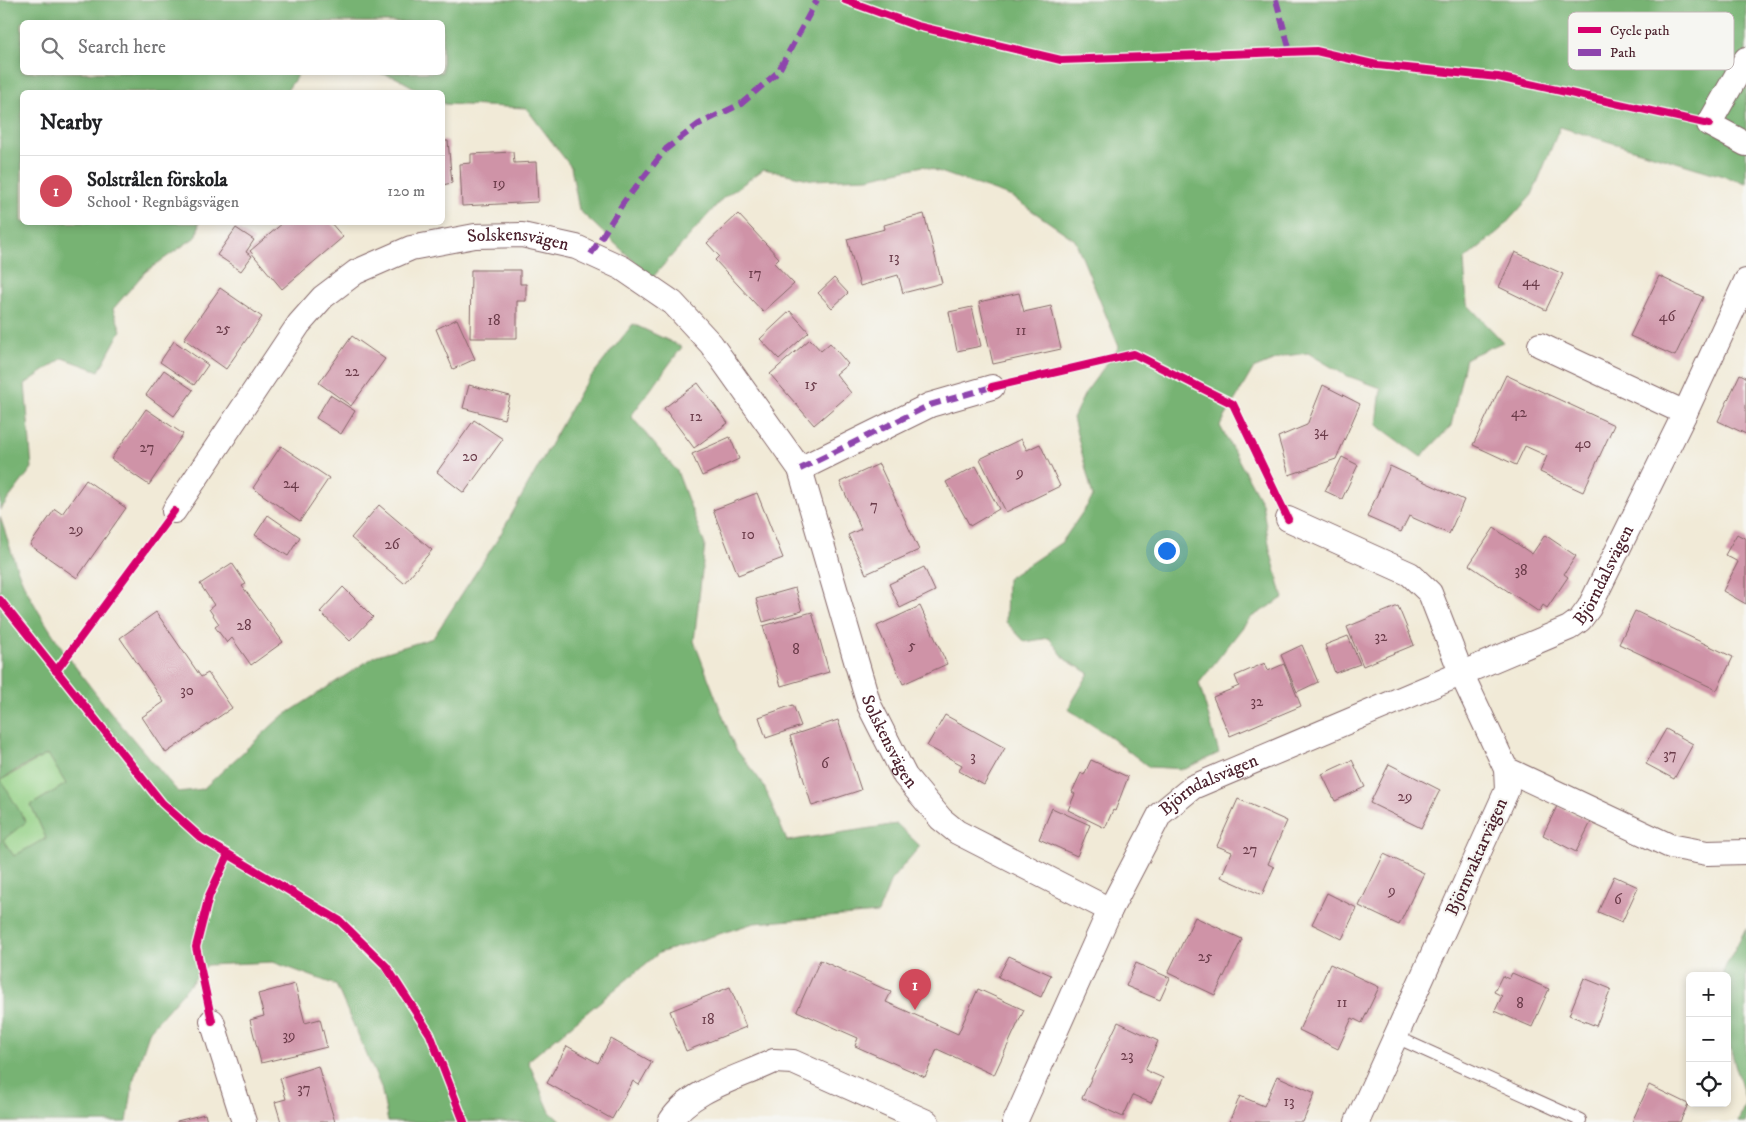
<!DOCTYPE html>
<meta charset="utf-8">
<style>
body{margin:0;font-family:"IM FELL DW Pica",serif;background:#f6f6f6;color:#202124}
.controls{position:absolute;right:15px;bottom:15px;display:grid;overflow:hidden;border-radius:8px;box-shadow:0 2px 8px #0003}
.controls button{width:45px;height:45px;display:grid;place-items:center;padding:0;border:0;border-bottom:1px solid #e0e0e0;background:#fff;color:#202124;font:25px sans-serif}
.you{position:absolute;left:1166px;top:550px;width:18px;height:18px;margin:-12px;border:4px solid #fff;border-radius:50%;background:#1a73e8;box-shadow:0 0 0 8px #1a73e833}
.badge{display:grid;place-items:center;width:32px;height:32px;border-radius:50%;background:#d1495b;color:#fff;font-size:16px;font-weight:700}
.pin{position:absolute;translate:-50% -41px;filter:drop-shadow(0 1px 2px #0008)}
.pin::after{content:'';position:absolute;top:26px;width:18px;height:15px;background:inherit;clip-path:polygon(0 0,100% 0,50% 100%)}
.list{margin:0;padding:0;list-style:none}
h2{display:flex;justify-content:space-between;align-items:center;height:65px;margin:0;padding:0 20px;font-size:21px}
h2 small{font-size:16px;font-weight:400;color:#757577}
.list li{display:grid;grid-template-columns:32px 1fr auto;gap:15px;align-items:center;box-sizing:border-box;height:70px;padding:0 20px;border-top:1px solid #e0e0e0}
.list b{display:block;font-size:19px;white-space:nowrap}
.list p{margin:0;font-size:16px;white-space:nowrap;color:#757577}
.list em{font-size:16px;font-style:normal;color:#757577}
.icon{flex:none;width:28px;height:28px;fill:none;stroke:currentColor;stroke-width:2;stroke-linecap:round;stroke-linejoin:round}
.map{position:relative;flex:none;width:1746px;height:1122px;overflow:hidden}
.search{position:absolute;background:#fff;box-shadow:0 2px 8px #0003;left:20px;top:20px;width:425px;height:55px;display:flex;align-items:center;gap:12px;box-sizing:border-box;padding:0 18px;border-radius:8px;color:#757577;font-size:19px}
.panel{position:absolute;background:#fff;box-shadow:0 2px 8px #0003;left:20px;top:90px;width:425px;height:135px;border-radius:8px}
.map>svg:first-child{display:block}
.green{fill:#94d186;stroke:#6f7858}
.forest{fill:#77b373;stroke:#60694f;fill-rule:evenodd}
.building{fill:#cf93a7}
.lines{fill:none;stroke-linecap:round;stroke-linejoin:round}
.service-casing{stroke:#846667;stroke-width:14}
.minor-casing{stroke:#846667;stroke-width:26}
.service{stroke:#fff;stroke-width:12}
.minor{stroke:#fff;stroke-width:24}
.quiet{stroke:#8e44ad;stroke-width:6;stroke-dasharray:12 6;stroke-linecap:butt}
.cycleway-casing{stroke:#f6f6f2;stroke-width:11}
.cycleway{stroke:#d6006c;stroke-width:8}
.labels{text-anchor:middle;dominant-baseline:central;stroke-width:4.5;stroke-linejoin:round;paint-order:stroke}
.number-label{font-size:15px;fill:#6b3c4a}
.street-label{font-size:18px;fill:#4a1f2b;stroke:#f6f6f2}
.key{fill:#f6f6f2;stroke:#c2b6b6;stroke-width:1}
.key-label{font-size:14px;fill:#4a1f2b}
</style>
<div class="map">
<svg width="1746" height="1122" viewBox="0 0 1746 1122">
<rect width="100%" height="100%" fill="#f6f6f2"/>
<filter id="ink" filterUnits="userSpaceOnUse"><feTurbulence type="fractalNoise" baseFrequency=".02" numOctaves="2"/><feDisplacementMap in="SourceGraphic" scale="10" xChannelSelector="R" yChannelSelector="G"/><feConvolveMatrix kernelMatrix="1 2 1 2 8 2 1 2 1" color-interpolation-filters="sRGB"/></filter>
<filter id="wash" filterUnits="userSpaceOnUse"><feTurbulence type="fractalNoise" baseFrequency=".0096" numOctaves="4" result="noise"/><feDisplacementMap in="SourceGraphic" scale="20" xChannelSelector="R" yChannelSelector="G"/><feGaussianBlur stdDeviation="1.12" result="paint"/><feColorMatrix in="noise" values="0 0 0 0 0 0 0 0 0 0 0 0 0 0 0 0 0 1.4 0 .05"/><feComposite in="paint" operator="in"/></filter>
<g filter="url(#wash)">
<rect width="100%" height="100%" fill="#f1ead7"/>
<path class="green" d="M48,754L66,784L31,805L46,838L14,856L3,840L1,780Z"/>
<path class="forest" d="M0,0H1746V183L1560,127L1532,195L1501,229L1464,260L1467,304L1503,342L1466,358L1451,426L1421,457L1377,425L1381,388L1345,375L1308,353L1285,356L1253,369L1220,426L1262,503L1270,550L1283,598L1250,618L1199,683L1219,753L1185,769L1149,767L1109,736L1068,709L1089,673L1066,660L1049,638L1025,642L1006,622L1007,579L1062,542L1093,497L1073,418L1085,393L1119,347L1075,240L1012,197L923,166L868,178L813,180L764,169L722,199L652,278L579,210L571,167L526,108L444,104L442,92H422L395,77L379,73L442,72V22H22V72L299,73L286,92H22V222L199,223L197,236L145,272L113,309L121,330L99,371L63,358L25,384L32,468L0,510Z
M633,324L682,347L631,416L677,471L705,545L694,641L735,748L763,784L787,841L897,824L920,846L891,880L878,913L754,923L659,953L528,1061L550,1112L561,1122H388L381,1087L336,985L273,962L207,965L150,1030L134,1078L127,1122H0V517C8,539 14,564 24,585C63,661 123,727 178,792L203,789L280,718L377,655L433,638L499,537L582,388ZM48,754L66,784L31,805L46,838L14,856L3,840L26,822L1,780L18,769Z
M1746,928V1122H1738L1746,1101L1727,1037V976H1723V971Z"/>
<g id="blocks">
<path class="building" d="M442,141H448L452,183L442,185Z
M513,152L514,163L536,162L538,202L462,206L460,164L471,163V154Z
M738,214L779,258L774,263L794,284L763,312L715,260L719,256L707,243Z
M924,214L942,283L903,293L898,275L860,286L847,239L885,229L884,225Z
M284,222H330L343,237L282,289L250,251Z
M236,228L254,240L246,252L252,256L241,271L217,255Z
M1515,252L1563,274L1546,310L1499,287Z
M471,270H520V284H526V301H517V338H470Z
M1659,276L1703,297L1675,356L1630,336Z
M834,278L848,293L832,308L818,293Z
M220,288L262,317L226,369L184,339Z
M1019,293L1024,312L1051,306L1061,349L993,364L979,302Z
M972,307L981,346L957,351L949,312Z
M790,311L809,332L779,359L760,339Z
M457,319L475,359L453,369L436,329Z
M352,336L385,359L351,406L319,383Z
M810,339L821,351L830,343L848,364L836,374L851,393L814,425L770,374Z
M174,341L208,365L194,385L160,362Z
M164,370L193,390L174,416L146,395Z
M1740,374L1746,377V434L1718,421Z
M1506,375L1614,425L1583,492L1540,472L1547,456L1525,446L1516,465L1473,445Z
M698,383L728,423L694,448L664,408Z
M469,385L510,396L504,419L463,408Z
M1323,385L1360,404L1336,459L1289,475L1278,437L1307,425Z
M330,395L355,411L341,434L316,418Z
M146,409L183,434L149,485L111,459Z
M474,420L503,439L464,493L437,472Z
M730,437L739,459L702,476L692,454Z
M1021,439L1027,450L1040,444L1060,486L1006,512L980,459Z
M281,446L329,478L300,521L253,488Z
M1342,457L1358,465L1342,499L1325,491Z
M879,464L919,550L866,574L848,535L861,529L840,482Z
M976,466L999,509L970,526L946,482Z
M1390,466L1464,500L1449,534L1409,516L1401,532L1367,517Z
M86,480L126,508L77,578L30,545L55,509L62,514Z
M757,493L783,558L738,575L713,510Z
M379,505L432,550L404,583L351,538Z
M268,515L300,537L288,556L255,535Z
M1494,528L1532,554L1545,535L1576,556L1564,574L1568,577L1547,608L1543,605L1539,612L1469,565Z
M1737,534L1746,539V604L1723,591L1738,562L1725,555Z
M232,563L246,584L242,586L283,642L251,665L232,638L227,643L215,627L219,624L209,609L214,605L200,584Z
M924,567L935,591L900,608L889,584Z
M343,587L373,617L350,641L320,612Z
M795,588L802,611L763,622L756,599Z
M920,606L947,664L903,684L877,626Z
M1398,606L1414,645L1363,666L1347,627Z
M1635,611L1733,657L1717,690L1619,644Z
M156,612L201,677L208,673L232,708L166,753L142,717L164,702L120,638Z
M812,612L829,672L781,686L763,626Z
M1348,636L1360,664L1335,673L1325,645Z
M1302,645L1318,682L1297,692L1281,655Z
M1265,663L1268,671L1284,664L1301,706L1230,736L1213,697L1239,686L1235,676Z
M793,705L801,726L766,738L759,717Z
M945,715L1005,748L984,785L959,771L962,765L927,746Z
M838,720L861,790L812,806L790,736Z
M1666,729L1693,744L1674,779L1646,764Z
M1091,760L1128,777L1115,811L1113,810L1105,828L1068,810L1075,794L1072,792L1081,773L1084,775Z
M1352,760L1365,787L1335,801L1322,774Z
M1389,764L1440,790L1421,828L1370,803Z
M1238,799L1287,821L1268,864L1274,867L1262,895L1221,877L1232,852L1217,846Z
M1557,806L1591,822L1576,852L1543,835Z
M1052,808L1090,825L1077,856L1039,839Z
M1384,854L1424,873L1399,925L1359,906Z
M1614,876L1638,887L1622,922L1598,912Z
M1327,893L1357,908L1342,939L1312,924Z
M1195,917L1242,939L1215,995L1168,973Z
M1009,956L1051,975L1041,997L998,977Z
M820,960L891,992L886,1002L958,1034L978,989L1024,1010L994,1075L937,1049L925,1077L855,1046L858,1038L797,1011Z
M1136,963L1170,978L1160,1000L1126,986Z
M1330,964L1379,987L1362,1023L1352,1018L1338,1049L1299,1030Z
M1512,973L1549,989L1532,1027L1495,1011L1502,996L1494,992L1502,976L1509,979Z
M1584,978L1611,989L1596,1026L1569,1015Z
M295,984L305,1023L320,1019L327,1047L261,1063L250,1020L264,1016L258,994Z
M730,987L746,1027L686,1051L670,1011Z
M1118,1022L1158,1041L1145,1070L1163,1078L1151,1103L1133,1095L1123,1117L1082,1098Z
M611,1039L652,1062L639,1085L633,1081L612,1119L547,1083L567,1046L598,1063Z
M318,1066L335,1122H281L275,1102L286,1099L280,1078Z
M1277,1076L1315,1093L1303,1122H1229L1240,1096L1264,1106Z
M1649,1085L1688,1104L1680,1122H1632Z
M205,1114L207,1122H177V1121Z"/>
</g>
</g>
<g filter="url(#ink)">
<use href="#blocks" fill-opacity="0" stroke="#846667" stroke-width="1"/>
<g class="lines">
<g class="service-casing">
<path id="service" d="M1396,1037L1580,1120"/>
</g>
<g class="minor-casing">
<g id="minor">
<path d="M1746,59L1709,124L1746,144"/>
<path d="M1540,345L1685,413"/>
<path d="M800,469L930,405L992,387"/>
<path id="s1" d="M174,511L299,324L323,297L356,272L411,248L475,236L522,235L576,247L622,268L673,303L711,344L800,469L869,705L905,776L941,819L957,832L1110,910"/>
<path d="M1288,519L1410,574L1430,593L1462,675L1506,769L1507,790L1357,1122"/>
<path d="M1506,769L1670,846L1707,853L1746,852"/>
<path d="M212,1021L244,1122"/>
<path d="M670,1122C690,1089 742,1077 774,1061L793,1062L927,1122"/>
<path id="s2" d="M1015,1122L1110,910L1160,814L1193,787L1569,628L1580,620L1589,608L1685,413L1746,281"/>
</g>
</g>
<use href="#service" class="service"/>
<use href="#minor" class="minor"/>
<path class="quiet" d="M1276,0L1290,51
M591,254L623,203L666,149L699,124L741,104L778,72L817,0
M800,469L930,405L995,386"/>
<g class="cycleway-casing">
<path id="cycleway" d="M845,0L917,26L1061,60L1316,51L1377,65L1498,77L1709,124
M992,387L1134,354L1233,404L1288,519
M0,600L162,803L201,838L340,921L386,966L430,1034L464,1122
M56,671L174,511
M212,1021L196,947L209,896L228,855"/>
</g>
<use href="#cycleway" class="cycleway"/>
</g>
</g>
<g class="labels">
<g class="number-label">
<text x="499" y="183">19</text>
<text x="894" y="257">13</text>
<text x="755" y="273">17</text>
<text x="1531" y="281">44</text>
<text x="1667" y="316">46</text>
<text x="494" y="320">18</text>
<text x="223" y="328">25</text>
<text x="1021" y="330">11</text>
<text x="352" y="371">22</text>
<text x="811" y="384">15</text>
<text x="1519" y="412">42</text>
<text x="696" y="416">12</text>
<text x="1321" y="431">34</text>
<text x="1583" y="443">40</text>
<text x="147" y="447">27</text>
<text x="470" y="456">20</text>
<text x="1020" y="472">9</text>
<text x="291" y="483">24</text>
<text x="874" y="505">7</text>
<text x="76" y="529">29</text>
<text x="748" y="534">10</text>
<text x="392" y="544">26</text>
<text x="1521" y="570">38</text>
<text x="244" y="625">28</text>
<text x="1381" y="636">32</text>
<text x="912" y="645">5</text>
<text x="796" y="649">8</text>
<text x="187" y="690">30</text>
<text x="1257" y="701">32</text>
<text x="1670" y="754">37</text>
<text x="973" y="756">3</text>
<text x="825" y="763">6</text>
<text x="1405" y="796">29</text>
<text x="1250" y="849">27</text>
<text x="1392" y="890">9</text>
<text x="1618" y="899">6</text>
<text x="1205" y="956">25</text>
<text x="1342" y="1002">11</text>
<text x="1520" y="1003">8</text>
<text x="708" y="1019">18</text>
<text x="289" y="1035">39</text>
<text x="1127" y="1055">23</text>
<text x="304" y="1088">37</text>
<text x="1289" y="1101">13</text>
</g>
<g class="street-label">
<text stroke="none"><textPath href="#s1" startOffset="471">Solskensvägen</textPath></text>
<text stroke="none"><textPath href="#s2" startOffset="856">Björndalsvägen</textPath></text>
<text stroke="none"><textPath href="#s1" startOffset="1139">Solskensvägen</textPath></text>
<text stroke="none"><textPath href="#s2" startOffset="398">Björndalsvägen</textPath></text>
<text transform="translate(1477 857) rotate(-66)">Björnvaktarvägen</text>
</g>
</g>
<rect x="1568" y="12" width="166" height="58" rx="8" class="key"/>
<rect x="1578" y="27" width="23" height="6" fill="#d6006c"/>
<rect x="1578" y="49" width="23" height="7" fill="#8e44ad"/>
<g class="key-label">
<text x="1610" y="35">Cycle path</text>
<text x="1610" y="57">Path</text>
</g>
</svg>
<div class="controls">
<button>+</button>
<button>−</button>
<button><svg class="icon" aria-label="locate" viewBox="0 0 24 24"><circle cx="12" cy="12" r="6"/><path d="M12 2v4M12 18v4M2 12h4M18 12h4"/></svg></button>
</div>
<div class="you"></div>
<div class="pin badge" style="left:915px;top:1010px">1</div>
<div class="search"><svg class="icon" aria-label="search" viewBox="0 0 24 24"><circle cx="10" cy="10" r="6"/><path d="M15 15l6 6"/></svg>Search here</div>
<section class="panel">
<h2>Nearby<small></small></h2>
<ul class="list">
<li><span class="badge">1</span><div><b>Solstrålen förskola</b><p>School · Regnbågsvägen</p></div><em>120 m</em></li>
</ul>
</section>
</div>
